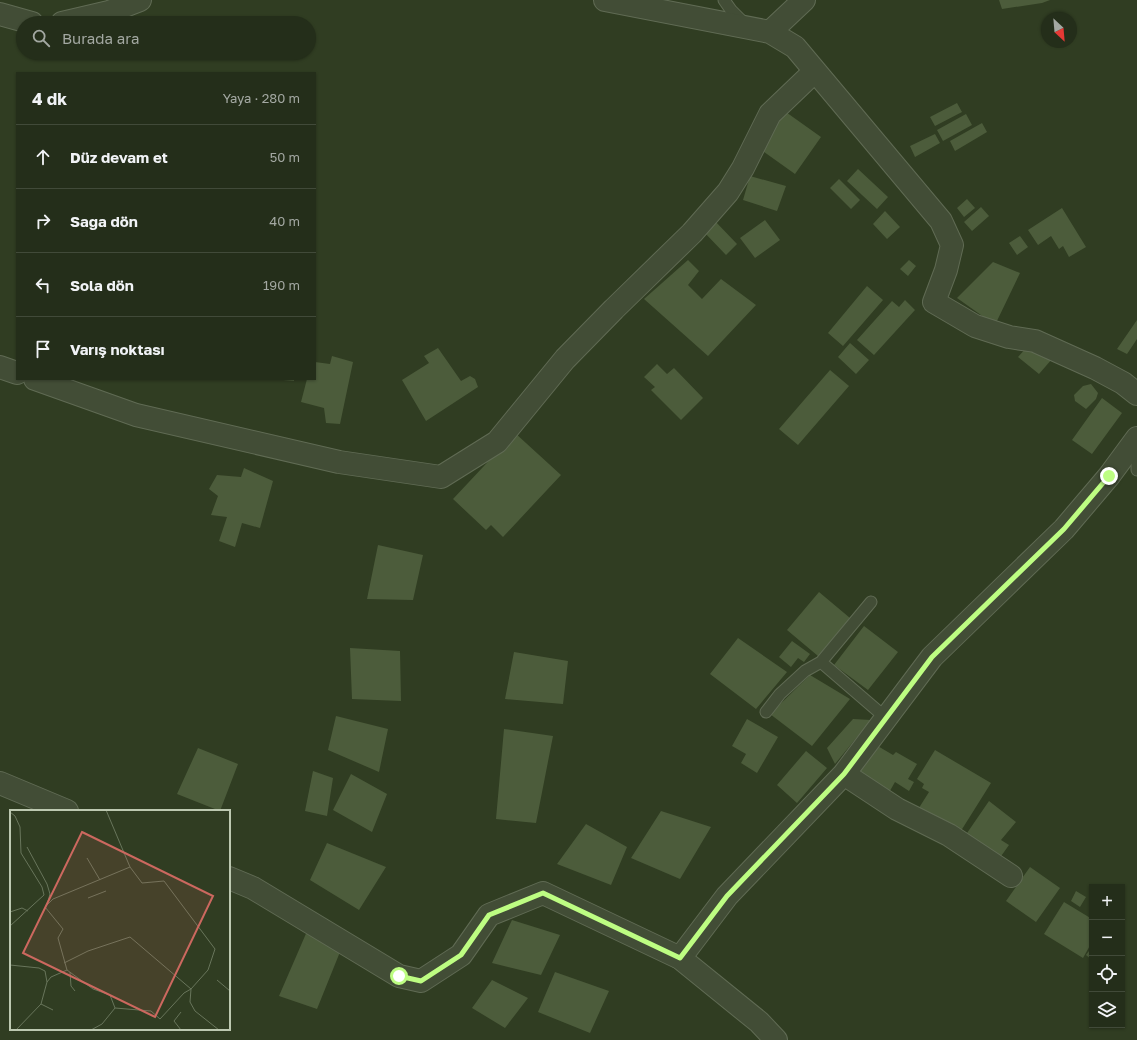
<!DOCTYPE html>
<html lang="tr">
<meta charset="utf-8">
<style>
body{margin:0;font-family:"Golos Text",sans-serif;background:#2c3623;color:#f1f3f6}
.controls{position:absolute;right:12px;bottom:12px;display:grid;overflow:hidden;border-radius:0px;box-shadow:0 1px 3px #0004}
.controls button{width:36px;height:36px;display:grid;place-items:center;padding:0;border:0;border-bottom:1px solid #414a39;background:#242e1a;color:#f1f3f6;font:20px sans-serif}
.compass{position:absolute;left:1041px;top:12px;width:36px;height:36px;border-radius:50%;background:#242e1a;box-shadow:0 1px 3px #0004;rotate:154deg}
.stop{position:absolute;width:12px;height:12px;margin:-9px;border:3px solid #bdfd82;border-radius:50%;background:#fff}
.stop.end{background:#bdfd82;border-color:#fff;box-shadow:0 1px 4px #0008}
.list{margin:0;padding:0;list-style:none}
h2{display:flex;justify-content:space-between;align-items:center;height:52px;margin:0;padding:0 16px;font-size:17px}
h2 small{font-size:13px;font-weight:400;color:#a3a8a2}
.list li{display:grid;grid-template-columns:26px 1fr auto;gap:12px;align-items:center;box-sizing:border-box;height:64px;padding:0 16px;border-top:1px solid #414a39}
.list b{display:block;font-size:15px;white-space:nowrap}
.list em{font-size:13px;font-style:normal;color:#a3a8a2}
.icon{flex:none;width:22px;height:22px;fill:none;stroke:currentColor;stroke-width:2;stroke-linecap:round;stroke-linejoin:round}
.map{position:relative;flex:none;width:1137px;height:1040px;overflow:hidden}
.search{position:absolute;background:#242e1a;box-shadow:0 1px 3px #0004;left:16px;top:16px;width:300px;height:44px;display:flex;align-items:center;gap:10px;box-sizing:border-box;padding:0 14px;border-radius:22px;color:#a3a8a2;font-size:15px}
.panel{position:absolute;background:#242e1a;box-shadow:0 1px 3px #0004;left:16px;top:72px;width:300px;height:308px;border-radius:0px}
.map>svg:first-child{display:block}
.building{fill:#4c5c3b}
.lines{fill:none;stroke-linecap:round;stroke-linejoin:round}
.service-casing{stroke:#606b54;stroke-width:13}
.minor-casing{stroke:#606b54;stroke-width:24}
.tertiary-casing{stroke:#606b54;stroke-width:24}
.service{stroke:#424d36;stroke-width:11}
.minor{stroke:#424d36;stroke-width:22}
.tertiary{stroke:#424d36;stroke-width:22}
.route{stroke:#bdfd82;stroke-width:5}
.inset-road{fill:none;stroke:#68755b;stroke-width:1}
.view{fill:#cc685f;fill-opacity:0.15;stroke:#cc685f;stroke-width:2}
.inset-edge{fill:none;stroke:#bdc9b1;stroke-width:2}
</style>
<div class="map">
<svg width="1137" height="1040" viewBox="0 0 1137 1040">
<rect width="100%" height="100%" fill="#303d22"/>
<path class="building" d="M999,0H1050L1042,3L1002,9Z
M957,103L962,112L935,126L930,117Z
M783,110L821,137L795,174L757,147Z
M966,114L972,125L943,141L937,130Z
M982,123L987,132L955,151L950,141Z
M935,134L940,143L915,157L910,146Z
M858,169L888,197L877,209L847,181Z
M750,176L786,186L777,211L743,200Z
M839,179L860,200L851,209L830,188Z
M967,199L975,208L964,217L957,208Z
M981,207L989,216L972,231L964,222Z
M1062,208L1086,247L1069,257L1063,246L1059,249L1051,236L1038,245L1028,230Z
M885,211L900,227L887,239L873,224Z
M714,220L737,244L726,255L703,231Z
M765,220L780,240L755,258L740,238Z
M1020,236L1028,247L1017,255L1009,243Z
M688,260L699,271L688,285L702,299L721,279L756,305L708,356L644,299Z
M909,260L916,266L908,276L900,269Z
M993,262L1020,273L995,325L957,298Z
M867,286L883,300L843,346L828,333Z
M905,300L915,310L874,355L857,340L892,301L899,307Z
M1137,320V339L1127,354L1117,349Z
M850,343L869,360L856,374L838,357Z
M1027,347L1052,359L1039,374L1018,357Z
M438,348L461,381L470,376L475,379L478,387L426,421L402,380L429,363L424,356Z
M332,356L353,362L340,424L326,423L324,408L301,402L307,379H315V362L330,364Z
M657,364L667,374L674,368L703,398L681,420L651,390L655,387L644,377Z
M830,370L849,386L798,445L779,429Z
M283,379H294V381L283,380Z
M1091,384L1098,393L1096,399L1086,409L1075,401L1074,395L1083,386Z
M1102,398L1122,413L1092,454L1072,440Z
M515,433L561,475L503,537L491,525L486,530L453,499Z
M244,468L273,481L260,528L242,523L235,547L219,541L227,517L211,515L218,496L209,489L217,475L241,477Z
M378,545L423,555L413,600L367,599Z
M819,592L850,618L818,656L787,630Z
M864,626L898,652L868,690L834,665Z
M738,638L787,672L756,709L710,674Z
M792,641L810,654L804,662L798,658L791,667L779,657Z
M350,648L400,651L401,701L352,699Z
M514,652L568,661L563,704L505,699Z
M810,675L850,699L812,746L770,714Z
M336,716L388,729L379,772L328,750Z
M747,719L778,737L757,773L741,763L746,754L732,746Z
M853,719L871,720L835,764L827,748Z
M504,729L553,736L536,823L496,819Z
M876,745L893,755L896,752L917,764L908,779L914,782L909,791L895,782L887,796L856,777Z
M198,748L238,764L220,811L177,794Z
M935,750L991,783L959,834L917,811L929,792L922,788L924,784L917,779Z
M806,751L827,768L797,803L777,785Z
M313,771L333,778L327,816L305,811Z
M351,774L387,794L372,832L333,810Z
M989,801L1016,822L1001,840L1009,845L999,859L965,836Z
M661,811L711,827L680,879L631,858Z
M586,824L627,847L611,885L557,864Z
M327,843L386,867L359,910L310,880Z
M1030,867L1060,888L1036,922L1006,901Z
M1076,891L1086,897L1080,907L1071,901Z
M1064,902L1092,919V942L1083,958L1044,934Z
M512,920L560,935L541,975L492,963Z
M308,929L342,947L317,1009L279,996Z
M1092,947V960L1086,955Z
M555,972L609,991L590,1033L538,1012Z
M492,980L528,998L505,1028L472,1008Z"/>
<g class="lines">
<g class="service-casing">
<path id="service" d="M724,0L731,10L744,23
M1137,453V470
M821,662L886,718
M766,712L780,694L805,671L821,662L871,602"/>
</g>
<g class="minor-casing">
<path id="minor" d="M605,0L770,32L795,47L941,221L952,245L946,270L934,302L975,326L1009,337L1035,341L1095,368L1123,383L1137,394
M0,14L32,23
M62,23L109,12L140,0
M770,32L804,0
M0,367L17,373
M35,379L136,415L339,462L441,477L497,442L565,359L614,309L692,233L728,192L743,168L770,114L815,71
M844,774L897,809L949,835L1011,876
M680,958L727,896L844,774L932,657L1064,529L1109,476L1137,438"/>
</g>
<g class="tertiary-casing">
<path id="tertiary" d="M0,783L67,811
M229,878L253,888L399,976L421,981L461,955L489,915L543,893L680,958L759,1022L776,1040"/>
</g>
<use href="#service" class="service"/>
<use href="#minor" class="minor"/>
<use href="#tertiary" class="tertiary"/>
</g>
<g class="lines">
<path class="route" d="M399,976L421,981L461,955L489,915L543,893L680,958L727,896L844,774L932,657L1064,529L1109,476"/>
</g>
<g transform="translate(10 810)">
<rect width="220" height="220" fill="#303d22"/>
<path class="inset-road" d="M96,0L120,57L132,73L154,71L205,139L198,160L181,179L180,192L185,201L209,220M0,2L5,6L10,17L11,43L32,77L34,85L0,116M17,37L37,74L40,84L38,91M77,48L90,70M78,88L96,81M0,102L12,98L18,101M54,153L78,141L120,127L181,179L174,183L150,209L141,201L105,198L92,214L81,220M0,155L29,158L35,161L37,172L31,194L6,220M60,162L61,176L65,181M207,170L220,181M37,172L41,167L57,160M31,194L43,200M105,198L100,185L83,179L57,160L48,128L53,119L35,97L43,89L120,57M171,202L164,211L171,220"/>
<path class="view" d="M72,22L203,86L145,207L13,143Z"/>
<rect width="220" height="220" class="inset-edge"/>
</g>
</svg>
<div class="controls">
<button>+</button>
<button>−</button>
<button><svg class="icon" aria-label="locate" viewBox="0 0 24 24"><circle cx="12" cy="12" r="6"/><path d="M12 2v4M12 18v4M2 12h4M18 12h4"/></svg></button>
<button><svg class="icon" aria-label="layers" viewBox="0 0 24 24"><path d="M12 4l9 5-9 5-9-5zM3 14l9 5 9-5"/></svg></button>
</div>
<svg class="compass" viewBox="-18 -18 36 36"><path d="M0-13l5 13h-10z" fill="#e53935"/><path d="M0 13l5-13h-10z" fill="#a3a8a2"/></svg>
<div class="stop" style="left:399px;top:976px"></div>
<div class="stop end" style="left:1109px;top:476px"></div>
<div class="search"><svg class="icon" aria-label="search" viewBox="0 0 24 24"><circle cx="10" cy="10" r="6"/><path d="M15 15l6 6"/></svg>Burada ara</div>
<section class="panel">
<h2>4 dk<small>Yaya · 280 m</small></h2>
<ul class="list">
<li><svg class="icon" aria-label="ahead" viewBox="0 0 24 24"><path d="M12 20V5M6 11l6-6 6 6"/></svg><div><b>Düz devam et</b></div><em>50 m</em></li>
<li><svg class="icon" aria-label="right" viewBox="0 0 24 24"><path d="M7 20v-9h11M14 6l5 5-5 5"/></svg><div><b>Sağa dön</b></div><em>40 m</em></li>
<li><svg class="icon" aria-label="left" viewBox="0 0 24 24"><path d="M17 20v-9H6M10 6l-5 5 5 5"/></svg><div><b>Sola dön</b></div><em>190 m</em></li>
<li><svg class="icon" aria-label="arrive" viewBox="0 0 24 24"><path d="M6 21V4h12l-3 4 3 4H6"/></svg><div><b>Varış noktası</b></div></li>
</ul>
</section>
</div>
